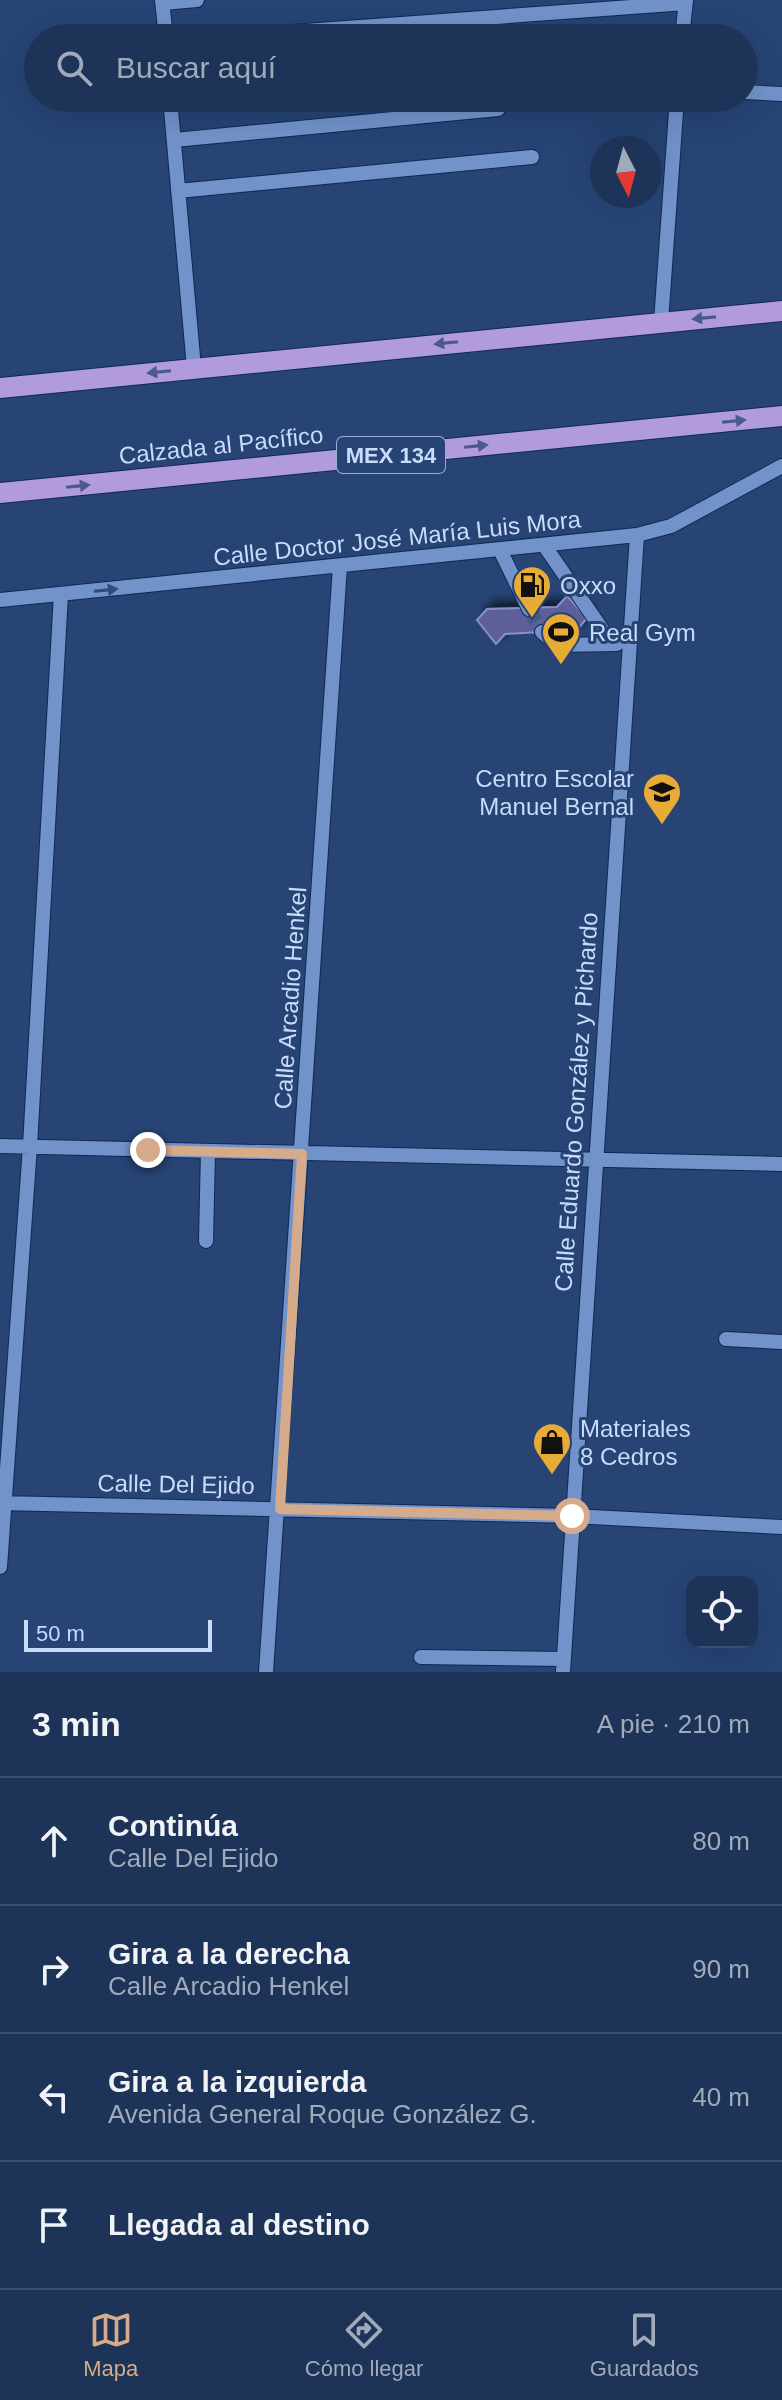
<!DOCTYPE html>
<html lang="es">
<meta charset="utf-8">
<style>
body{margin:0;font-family:Arial,sans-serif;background:#253b5e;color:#f1f3f6}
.controls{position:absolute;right:24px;bottom:24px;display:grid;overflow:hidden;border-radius:16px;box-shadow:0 8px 32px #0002}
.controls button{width:72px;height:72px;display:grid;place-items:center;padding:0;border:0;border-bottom:2px solid #3b4e6e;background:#1d3358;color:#f1f3f6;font:40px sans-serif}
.compass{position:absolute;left:590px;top:136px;width:72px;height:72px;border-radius:50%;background:#1d3358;box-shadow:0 8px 32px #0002;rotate:174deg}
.scale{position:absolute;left:24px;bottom:20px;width:188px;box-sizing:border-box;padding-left:8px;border:4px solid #c8dbf8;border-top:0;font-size:22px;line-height:28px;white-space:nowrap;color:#c8dbf8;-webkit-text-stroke:6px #274475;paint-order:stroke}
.stop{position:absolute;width:24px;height:24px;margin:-18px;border:6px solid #d6ab8b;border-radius:50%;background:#fff}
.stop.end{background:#d6ab8b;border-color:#fff;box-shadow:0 2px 8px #0008}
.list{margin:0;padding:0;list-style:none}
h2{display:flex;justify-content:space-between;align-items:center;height:104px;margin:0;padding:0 32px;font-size:34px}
h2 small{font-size:26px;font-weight:400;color:#a0aaba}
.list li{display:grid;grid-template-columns:52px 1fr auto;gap:24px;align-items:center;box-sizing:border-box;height:128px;padding:0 32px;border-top:2px solid #3b4e6e}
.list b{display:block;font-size:30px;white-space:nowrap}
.list p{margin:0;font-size:26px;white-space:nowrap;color:#a0aaba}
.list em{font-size:26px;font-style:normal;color:#a0aaba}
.icon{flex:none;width:44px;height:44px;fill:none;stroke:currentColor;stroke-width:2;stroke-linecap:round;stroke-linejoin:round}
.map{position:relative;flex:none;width:782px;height:1672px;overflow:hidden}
.search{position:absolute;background:#1d3358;box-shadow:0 8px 32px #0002;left:24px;right:24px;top:24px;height:88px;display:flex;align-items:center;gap:20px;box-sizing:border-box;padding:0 28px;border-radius:44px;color:#a0aaba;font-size:30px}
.sheet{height:616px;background:#1d3358}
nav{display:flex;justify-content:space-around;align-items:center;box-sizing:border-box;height:112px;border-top:2px solid #3b4e6e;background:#1d3358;font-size:22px;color:#a0aaba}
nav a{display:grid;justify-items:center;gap:4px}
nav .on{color:#d6ab8b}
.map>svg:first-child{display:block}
.building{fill:#5b5e98;stroke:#8a8fcc;stroke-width:2;filter:url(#shadow)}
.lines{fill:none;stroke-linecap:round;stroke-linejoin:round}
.minor-tunnel{stroke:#3f5b89;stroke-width:14;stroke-dasharray:14 7;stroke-linecap:butt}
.minor-casing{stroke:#0d2957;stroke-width:16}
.major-casing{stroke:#0d2957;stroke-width:22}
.minor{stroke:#7293ca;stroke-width:14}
.major{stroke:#b29bdd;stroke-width:20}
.oneway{fill:#4a5a8f}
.oneway2{fill:#2e4c7e}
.route{stroke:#d6ab8b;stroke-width:10}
.labels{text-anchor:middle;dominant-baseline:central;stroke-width:6;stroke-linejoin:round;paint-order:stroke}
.shield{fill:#274475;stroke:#98aed1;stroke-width:2}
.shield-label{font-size:22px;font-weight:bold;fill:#c8dbf8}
.street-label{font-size:24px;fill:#c8dbf8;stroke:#274475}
.poi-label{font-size:24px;fill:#c8dbf8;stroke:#274475;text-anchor:start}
</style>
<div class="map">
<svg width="782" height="1672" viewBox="0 0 782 1672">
<defs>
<filter id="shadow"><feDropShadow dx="7" dy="-7" stdDeviation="4" flood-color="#0009"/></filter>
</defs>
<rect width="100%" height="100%" fill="#274475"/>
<path class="building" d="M567,596L587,618L577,630L505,634L496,644L477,620L487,609L557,607Z"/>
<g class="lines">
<path class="minor-tunnel" d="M529,609L542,632"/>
<g class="minor-casing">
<path id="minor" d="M162,0L166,38
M163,3L197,0
M209,38L686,3
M682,38L686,0
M744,92L782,94
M170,98L194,368
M174,140L498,109
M178,191L532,157
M661,322L677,98
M544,545L612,644
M500,550L529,609
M0,600L637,535L671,526L782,466
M542,632L557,645L617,644
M0,1146L782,1164
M206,1241L208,1151
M726,1339L782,1342
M0,1503L572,1516L782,1527
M0,1567L30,1146L61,594
M421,1657L564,1659
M266,1672L340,566
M563,1672L637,535"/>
</g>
<g class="major-casing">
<path id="major" d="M0,388L782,311
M0,493L782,416"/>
</g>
<use href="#minor" class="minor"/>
<use href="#major" class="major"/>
</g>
<defs><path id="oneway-solid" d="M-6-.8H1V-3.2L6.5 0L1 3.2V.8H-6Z" transform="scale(2)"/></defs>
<g class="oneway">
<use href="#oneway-solid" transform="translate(704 318) rotate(175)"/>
<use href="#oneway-solid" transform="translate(446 343) rotate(174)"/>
<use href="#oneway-solid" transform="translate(159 372) rotate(174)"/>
<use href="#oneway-solid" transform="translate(734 421) rotate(-6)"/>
<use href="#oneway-solid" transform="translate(476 446) rotate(-6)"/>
<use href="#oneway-solid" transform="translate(78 486) rotate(-6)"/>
</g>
<use class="oneway2" href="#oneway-solid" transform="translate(106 590) rotate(-6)"/>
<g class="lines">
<path class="route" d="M148,1150L302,1154L280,1509L572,1516"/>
</g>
<defs>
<g id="fuel-pin" transform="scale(2)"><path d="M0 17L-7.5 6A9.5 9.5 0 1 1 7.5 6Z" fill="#e7ac36" stroke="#274475"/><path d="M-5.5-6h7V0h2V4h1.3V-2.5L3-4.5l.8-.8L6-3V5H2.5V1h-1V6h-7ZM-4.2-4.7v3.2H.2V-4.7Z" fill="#111"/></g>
<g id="stadium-pin" transform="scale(2)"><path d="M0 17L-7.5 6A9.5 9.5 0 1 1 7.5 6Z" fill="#e7ac36" stroke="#274475"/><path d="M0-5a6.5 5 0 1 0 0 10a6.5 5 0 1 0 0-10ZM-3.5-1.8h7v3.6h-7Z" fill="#111"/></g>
<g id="school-pin" transform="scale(2)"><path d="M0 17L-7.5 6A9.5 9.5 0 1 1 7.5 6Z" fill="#e7ac36" stroke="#274475"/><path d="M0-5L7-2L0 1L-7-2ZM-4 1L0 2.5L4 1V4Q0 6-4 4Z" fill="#111"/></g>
<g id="shop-pin" transform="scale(2)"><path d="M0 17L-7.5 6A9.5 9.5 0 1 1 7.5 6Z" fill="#e7ac36" stroke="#274475"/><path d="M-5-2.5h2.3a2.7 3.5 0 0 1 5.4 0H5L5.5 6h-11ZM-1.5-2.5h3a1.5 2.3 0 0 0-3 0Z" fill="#111"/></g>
</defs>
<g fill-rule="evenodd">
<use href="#fuel-pin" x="532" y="585"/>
<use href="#stadium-pin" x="561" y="632"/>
<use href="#school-pin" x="662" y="792"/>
<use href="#shop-pin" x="552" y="1442"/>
</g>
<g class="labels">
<rect class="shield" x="337" y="437" width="108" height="36" rx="6"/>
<g class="shield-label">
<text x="391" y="455">MEX 134</text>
</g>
<g class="street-label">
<text transform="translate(221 445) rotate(-6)">Calzada al Pacífico</text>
<text transform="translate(397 538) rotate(-6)">Calle Doctor José María Luis Mora</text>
<text transform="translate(290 998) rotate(-86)">Calle Arcadio Henkel</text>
<text transform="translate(576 1102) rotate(-86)">Calle Eduardo González y Pichardo</text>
<text transform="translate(176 1484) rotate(1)">Calle Del Ejido</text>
</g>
<g class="poi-label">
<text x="560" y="585">Oxxo</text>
<text x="589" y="632">Real Gym</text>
<text x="634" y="778" text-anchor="end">Centro Escolar<tspan x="634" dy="28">Manuel Bernal</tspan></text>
<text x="580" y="1428">Materiales<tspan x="580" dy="28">8 Cedros</tspan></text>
</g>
</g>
</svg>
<div class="controls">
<button><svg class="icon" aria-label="locate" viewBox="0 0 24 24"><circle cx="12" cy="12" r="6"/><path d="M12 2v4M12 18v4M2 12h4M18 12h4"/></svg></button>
</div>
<svg class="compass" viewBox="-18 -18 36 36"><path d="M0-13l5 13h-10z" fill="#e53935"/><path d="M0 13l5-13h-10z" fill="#a0aaba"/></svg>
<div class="scale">50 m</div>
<div class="stop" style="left:572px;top:1516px"></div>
<div class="stop end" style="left:148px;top:1150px"></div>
<div class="search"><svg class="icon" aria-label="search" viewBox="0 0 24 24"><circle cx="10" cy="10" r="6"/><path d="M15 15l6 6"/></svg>Buscar aquí</div>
</div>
<section class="sheet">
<h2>3 min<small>A pie · 210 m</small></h2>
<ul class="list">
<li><svg class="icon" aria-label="ahead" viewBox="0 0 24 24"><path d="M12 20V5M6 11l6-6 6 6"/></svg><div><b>Continúa</b><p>Calle Del Ejido</p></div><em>80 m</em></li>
<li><svg class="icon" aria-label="right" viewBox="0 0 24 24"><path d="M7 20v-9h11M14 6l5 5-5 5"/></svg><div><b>Gira a la derecha</b><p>Calle Arcadio Henkel</p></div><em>90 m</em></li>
<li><svg class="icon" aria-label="left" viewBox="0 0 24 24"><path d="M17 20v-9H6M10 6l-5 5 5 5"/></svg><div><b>Gira a la izquierda</b><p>Avenida General Roque González G.</p></div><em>40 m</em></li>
<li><svg class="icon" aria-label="arrive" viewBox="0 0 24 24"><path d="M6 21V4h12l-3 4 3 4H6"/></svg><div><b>Llegada al destino</b></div></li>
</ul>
</section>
<nav>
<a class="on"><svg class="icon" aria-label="map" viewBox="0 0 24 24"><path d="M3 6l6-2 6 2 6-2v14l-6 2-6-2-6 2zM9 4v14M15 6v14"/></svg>Mapa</a>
<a><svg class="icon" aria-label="directions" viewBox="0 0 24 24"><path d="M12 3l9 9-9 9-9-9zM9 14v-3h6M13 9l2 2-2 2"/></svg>Cómo llegar</a>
<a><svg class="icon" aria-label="saved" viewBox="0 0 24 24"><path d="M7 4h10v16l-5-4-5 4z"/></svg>Guardados</a>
</nav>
